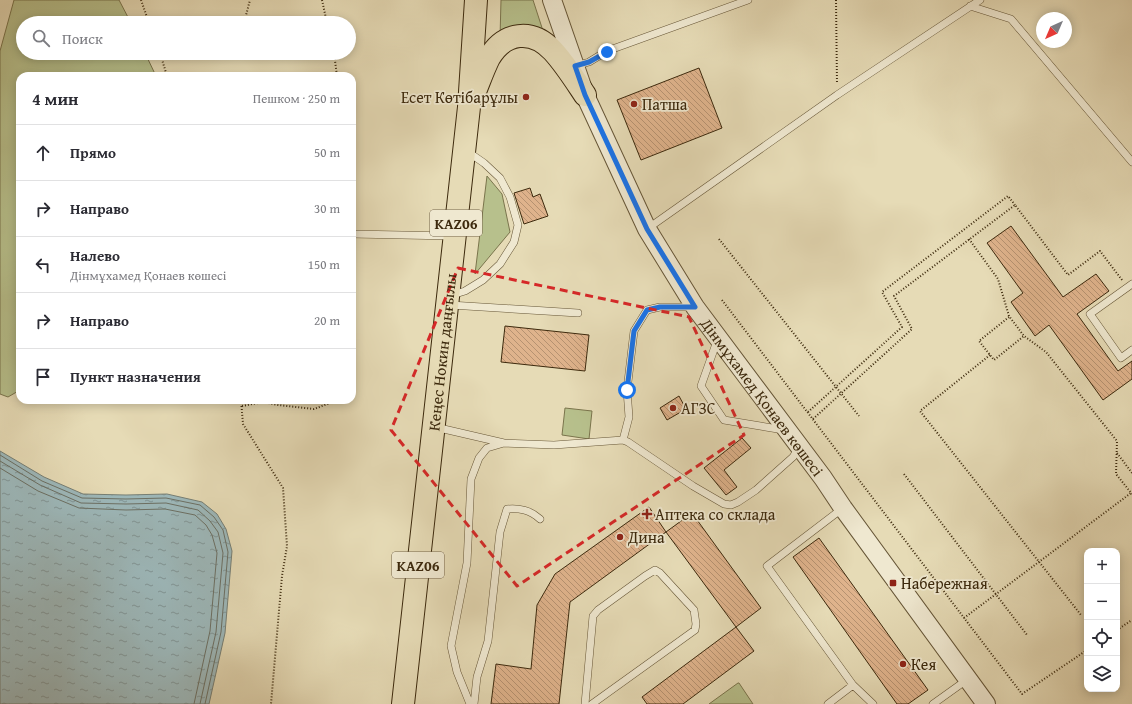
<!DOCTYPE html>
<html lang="ru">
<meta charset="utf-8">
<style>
body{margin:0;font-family:"Gentium Book Plus",serif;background:#f2f2f3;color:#2b2b33}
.controls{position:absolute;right:12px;bottom:12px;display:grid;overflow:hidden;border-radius:8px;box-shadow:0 2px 10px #0003}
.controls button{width:36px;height:36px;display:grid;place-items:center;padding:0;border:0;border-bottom:1px solid #e1e1e2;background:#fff;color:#2b2b33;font:20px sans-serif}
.compass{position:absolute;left:1036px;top:12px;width:36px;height:36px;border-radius:50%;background:#fff;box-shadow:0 2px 10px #0003;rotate:224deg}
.stop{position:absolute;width:12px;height:12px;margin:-9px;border:3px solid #1a73e8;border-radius:50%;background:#fff}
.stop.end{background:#1a73e8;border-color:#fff;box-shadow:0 1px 4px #0008}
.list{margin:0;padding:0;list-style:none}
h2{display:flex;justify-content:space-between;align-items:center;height:52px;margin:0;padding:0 16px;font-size:17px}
h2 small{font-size:13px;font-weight:400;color:#7c7c81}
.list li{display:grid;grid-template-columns:26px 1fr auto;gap:12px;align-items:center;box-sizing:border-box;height:56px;padding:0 16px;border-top:1px solid #e1e1e2}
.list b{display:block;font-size:15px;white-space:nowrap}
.list p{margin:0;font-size:13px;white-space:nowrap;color:#7c7c81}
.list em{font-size:13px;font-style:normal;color:#7c7c81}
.icon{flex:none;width:22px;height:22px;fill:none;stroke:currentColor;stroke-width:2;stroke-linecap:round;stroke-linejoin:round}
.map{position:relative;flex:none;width:1132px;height:704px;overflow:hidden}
.search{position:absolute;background:#fff;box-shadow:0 2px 10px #0003;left:16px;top:16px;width:340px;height:44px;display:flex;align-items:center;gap:10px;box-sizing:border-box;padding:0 14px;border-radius:22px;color:#7c7c81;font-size:15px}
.panel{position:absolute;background:#fff;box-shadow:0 2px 10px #0003;left:16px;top:72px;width:340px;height:332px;border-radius:12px}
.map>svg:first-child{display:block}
.green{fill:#b7c08c;stroke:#7a744c}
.water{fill:url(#water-ripples);stroke:#767f75}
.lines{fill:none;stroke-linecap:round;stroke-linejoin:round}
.shore{stroke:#6c7064;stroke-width:1}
.building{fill:url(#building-back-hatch);stroke:#3c290d}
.service-casing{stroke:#665637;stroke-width:8}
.tertiary-casing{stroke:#665637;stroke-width:20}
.trunk-casing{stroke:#3c290d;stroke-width:24}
.path{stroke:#3c290d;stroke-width:2;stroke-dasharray:1 2;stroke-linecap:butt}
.service{stroke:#efe8d0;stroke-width:7}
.tertiary{stroke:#efe8d0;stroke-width:18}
.trunk{stroke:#e6dbb6;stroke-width:22}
.route{stroke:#1a73e8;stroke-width:5}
.marked{fill:none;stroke:#d62828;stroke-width:3;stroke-dasharray:8 5;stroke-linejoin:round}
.poi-dot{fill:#8f2418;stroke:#efe8d0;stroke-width:1.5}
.labels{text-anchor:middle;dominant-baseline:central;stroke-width:3.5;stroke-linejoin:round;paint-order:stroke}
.shield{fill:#efe8d0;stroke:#726248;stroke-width:1}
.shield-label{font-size:15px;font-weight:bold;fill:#3c290d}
.poi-label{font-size:16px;fill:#3c290d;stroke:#efe8d0;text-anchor:start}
.street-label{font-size:16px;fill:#3c290d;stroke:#efe8d0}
</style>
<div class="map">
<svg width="1132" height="704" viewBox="0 0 1132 704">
<defs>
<pattern id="water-ripples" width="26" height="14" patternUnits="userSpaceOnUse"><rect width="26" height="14" fill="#9db8ba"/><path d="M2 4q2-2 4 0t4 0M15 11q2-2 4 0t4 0" fill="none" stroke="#819696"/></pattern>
<pattern id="building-back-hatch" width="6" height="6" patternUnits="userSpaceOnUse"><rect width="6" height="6" fill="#dfb38c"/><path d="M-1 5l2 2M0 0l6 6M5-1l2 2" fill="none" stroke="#b69271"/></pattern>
</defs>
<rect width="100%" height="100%" fill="#e6dbb6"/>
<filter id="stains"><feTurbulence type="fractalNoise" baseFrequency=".005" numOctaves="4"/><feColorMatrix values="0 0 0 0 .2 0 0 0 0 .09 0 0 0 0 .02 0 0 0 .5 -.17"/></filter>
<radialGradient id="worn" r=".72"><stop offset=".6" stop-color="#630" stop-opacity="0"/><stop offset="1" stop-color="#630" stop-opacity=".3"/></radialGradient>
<path class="green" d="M14,0H119L131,23H23V53H145L156,76H20V390L8,397L0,394V51Z
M501,0H533L545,37L500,38Z
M487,176L502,194L510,232L475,274Z
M565,408L592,411L589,439L562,435Z
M739,683L753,704H709L738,683Z"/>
<path class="water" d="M0,451L44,477L83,494L126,495L167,494L202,502L217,514L226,529L232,551L225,633L209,704H0Z"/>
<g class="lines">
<path class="shore" d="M0,455L42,481L82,498L126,499L166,498L200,505L214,517L223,530L228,552L221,632L205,704
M0,461L40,485L81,503L126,504L166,503L198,510L210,521L218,532L223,553L216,632L200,704
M0,468L38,491L79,508L126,510L165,509L195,515L206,525L212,535L217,553L210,631L194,704"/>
</g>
<path class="building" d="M699,68L722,128L641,160L617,100Z
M530,188L533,197L540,194L548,216L524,224L514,193Z
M1011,226L1063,297L1096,274L1109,291L1077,314L1118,371L1132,361V379L1103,400L1049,325L1035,336L1011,302L1023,293L987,243Z
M505,326L589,335L585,371L501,362Z
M679,396L686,409L667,420L660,408Z
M742,438L751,448L724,470L737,487L726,495L704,468Z
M649,507L666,532L570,602L559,704H491L496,664L531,669L537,605L555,574Z
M692,513L761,608L736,627L666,532Z
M819,538L928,690L908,704H897L793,557Z
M736,627L754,651L683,704H647L642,697Z"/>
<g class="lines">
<g class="service-casing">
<path id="service" d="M970,6L1011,19L1132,162
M575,66L589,62L607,51L748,0
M647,229L837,95L980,0
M352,234L452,236
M1132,284L1090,314L1121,358L1132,350
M452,295L465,291L483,280L500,264L514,242L518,225L510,197L500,178L484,163L468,152
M450,305L578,313
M717,341L701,386L724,420L784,430
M435,427L504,443L554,445L623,440L628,442L693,486L724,504L731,505L738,502L756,490L793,457L799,447
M623,440L629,417L627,390L634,331L647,310L660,307H693
M843,508L767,566L853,685L873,704
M470,704L457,672L451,646L467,563L471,479L479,458L487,448L504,443
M474,704L477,677L488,641L500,532L507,509C520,508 530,510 540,519
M585,704L593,616L598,610L645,576L655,570L660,573L694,610L696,624L695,630L592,704
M828,704L853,685
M933,704L968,679"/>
</g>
<g class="tertiary-casing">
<g id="tertiary">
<path id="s1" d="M552,0L585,95L647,229L695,307L823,478L843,508L986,704"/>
</g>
</g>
<g class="trunk-casing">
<g id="trunk">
<path d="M476,89C480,79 484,68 489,58C504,32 532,28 553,51C565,64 575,80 585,95"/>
<path id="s2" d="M403,704L469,107L476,0"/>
</g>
</g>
<path class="path" d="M141,0L149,23
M322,0L327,23
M836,0L837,84
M244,23L250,0
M160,53L167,76
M334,53L337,76
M719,239L859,416
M969,239L998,279L1009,316L1024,336L1046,352L1117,441L1116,474L1132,494
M722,300L1022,694L1087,650
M1009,317L979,341L994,360L1024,336
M990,355L920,411L1081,615
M352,378V382
M241,400L243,424L283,488L287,546L282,576L271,704
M242,406L263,402L278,405L314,409L338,400
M808,412L902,327L882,292L1008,196L1015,205
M813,419L912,329L894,296L1015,205L1068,275L1100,251L1122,280
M1117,453L1132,473
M904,474L1027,635
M964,618L1131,493
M1117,630L1132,620"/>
<use href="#service" class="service"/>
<use href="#tertiary" class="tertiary"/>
<use href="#trunk" class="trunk"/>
</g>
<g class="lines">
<path class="route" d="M607,52L589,62L575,66L585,95L647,229L695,307H660L647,310L634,331L627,390"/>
</g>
<path class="marked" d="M458,268L689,317L744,435L517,586L391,430Z"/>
<g class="poi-dot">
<circle cx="526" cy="97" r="4"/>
<circle cx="634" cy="104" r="4"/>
<circle cx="673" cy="408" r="4"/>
<path d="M645 508h4v4h4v4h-4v4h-4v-4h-4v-4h4z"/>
<circle cx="620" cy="537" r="4"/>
<rect x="889" y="579" width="8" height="8" rx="2"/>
<circle cx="903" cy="664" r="4"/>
</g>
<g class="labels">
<g class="shield">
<rect x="430" y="210" width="52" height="26" rx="3"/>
<rect x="392" y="552" width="52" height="26" rx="3"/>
</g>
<g class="shield-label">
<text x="456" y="223">KАZ06</text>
<text x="418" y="565">KАZ06</text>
</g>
<g class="poi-label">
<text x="518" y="97" text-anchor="end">Есет Көтібарұлы</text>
<text x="642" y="104">Патша</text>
<text x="681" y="408">АГЗС</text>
<text x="655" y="514">Аптека со склада</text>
<text x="628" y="537">Дина</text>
<text x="901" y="583">Набережная</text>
<text x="911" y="664">Кея</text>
</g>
<g class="street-label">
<text stroke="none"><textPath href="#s2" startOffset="354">Кеңес Нокин даңғылы</textPath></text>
<text stroke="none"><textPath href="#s1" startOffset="452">Дінмұхамед Қонаев көшесі</textPath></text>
</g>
</g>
<rect width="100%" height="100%" filter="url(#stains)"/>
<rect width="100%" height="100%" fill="url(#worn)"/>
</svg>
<div class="controls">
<button>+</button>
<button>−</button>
<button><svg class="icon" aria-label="locate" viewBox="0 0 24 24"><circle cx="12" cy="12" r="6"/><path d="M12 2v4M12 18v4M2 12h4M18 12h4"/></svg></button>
<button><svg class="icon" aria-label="layers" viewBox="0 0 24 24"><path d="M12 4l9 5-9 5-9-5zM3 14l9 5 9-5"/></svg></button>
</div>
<svg class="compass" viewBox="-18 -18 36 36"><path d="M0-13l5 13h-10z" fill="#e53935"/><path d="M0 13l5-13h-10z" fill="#7c7c81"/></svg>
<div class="stop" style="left:627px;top:390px"></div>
<div class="stop end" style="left:607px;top:52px"></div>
<div class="search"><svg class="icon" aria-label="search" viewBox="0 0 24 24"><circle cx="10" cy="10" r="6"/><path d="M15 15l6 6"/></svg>Поиск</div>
<section class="panel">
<h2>4 мин<small>Пешком · 250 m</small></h2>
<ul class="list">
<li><svg class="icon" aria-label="ahead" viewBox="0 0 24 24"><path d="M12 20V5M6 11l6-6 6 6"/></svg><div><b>Прямо</b></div><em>50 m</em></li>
<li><svg class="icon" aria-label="right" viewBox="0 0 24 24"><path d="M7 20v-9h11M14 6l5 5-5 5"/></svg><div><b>Направо</b></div><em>30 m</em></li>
<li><svg class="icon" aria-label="left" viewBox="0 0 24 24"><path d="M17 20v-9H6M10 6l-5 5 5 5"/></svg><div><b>Налево</b><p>Дінмұхамед Қонаев көшесі</p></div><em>150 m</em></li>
<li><svg class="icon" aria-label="right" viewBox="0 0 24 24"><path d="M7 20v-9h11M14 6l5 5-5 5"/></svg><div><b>Направо</b></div><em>20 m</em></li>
<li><svg class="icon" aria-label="arrive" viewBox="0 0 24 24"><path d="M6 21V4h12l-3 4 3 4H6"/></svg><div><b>Пункт назначения</b></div></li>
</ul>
</section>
</div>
